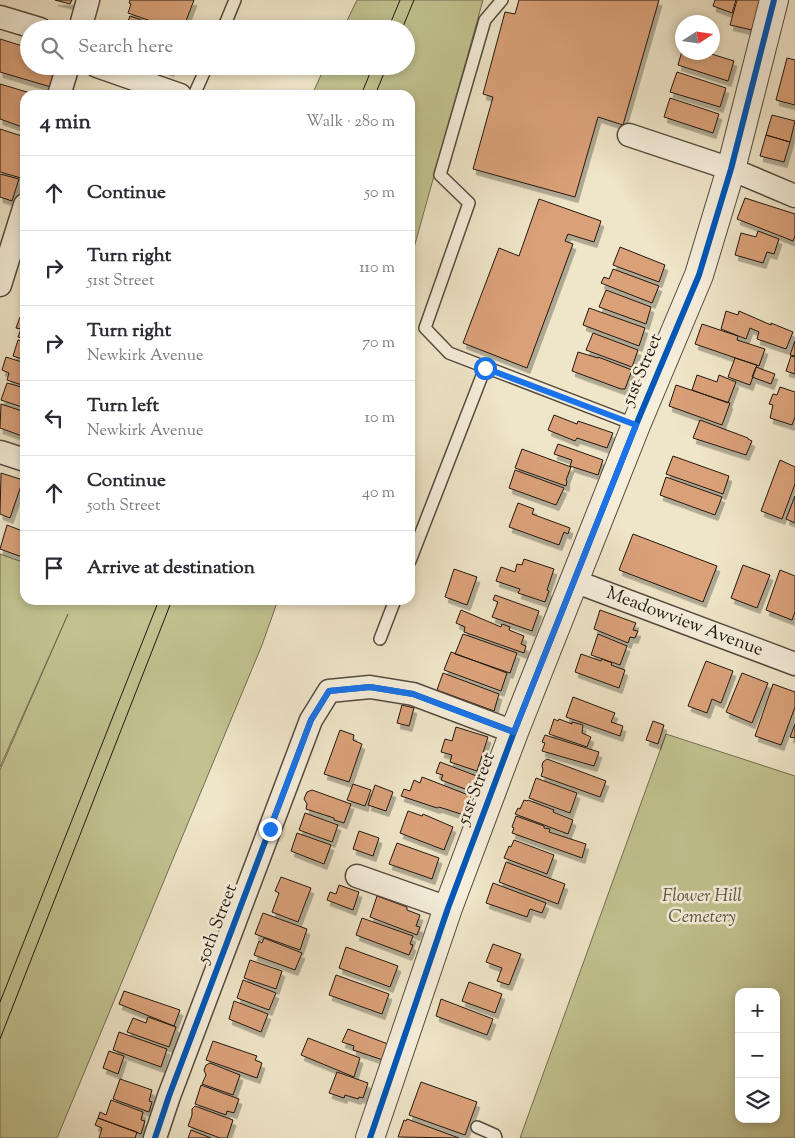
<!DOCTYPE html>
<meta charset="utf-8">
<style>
body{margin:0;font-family:"Sorts Mill Goudy",serif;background:#f7f7f7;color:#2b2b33}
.controls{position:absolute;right:15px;bottom:15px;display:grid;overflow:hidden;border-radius:10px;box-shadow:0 2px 8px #0003}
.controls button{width:45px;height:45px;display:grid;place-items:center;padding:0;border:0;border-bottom:1px solid #e1e1e2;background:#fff;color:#2b2b33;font:25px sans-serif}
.compass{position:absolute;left:675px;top:15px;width:45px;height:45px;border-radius:50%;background:#fff;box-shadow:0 2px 8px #0003;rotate:78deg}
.stop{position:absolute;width:15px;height:15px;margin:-11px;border:4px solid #1a73e8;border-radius:50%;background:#fff}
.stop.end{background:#1a73e8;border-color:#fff;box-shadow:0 1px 5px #0008}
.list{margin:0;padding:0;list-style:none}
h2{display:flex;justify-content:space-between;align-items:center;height:65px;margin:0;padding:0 20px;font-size:21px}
h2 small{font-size:16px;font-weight:400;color:#7c7c81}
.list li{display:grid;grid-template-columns:32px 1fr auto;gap:15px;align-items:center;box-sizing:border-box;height:75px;padding:0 20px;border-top:1px solid #e1e1e2}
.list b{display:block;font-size:19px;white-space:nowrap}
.list p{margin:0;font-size:16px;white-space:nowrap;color:#7c7c81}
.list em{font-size:16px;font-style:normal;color:#7c7c81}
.icon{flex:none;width:28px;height:28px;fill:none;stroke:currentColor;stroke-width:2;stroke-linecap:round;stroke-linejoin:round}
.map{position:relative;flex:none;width:795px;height:1138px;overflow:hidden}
.search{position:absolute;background:#fff;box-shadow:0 2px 8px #0003;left:20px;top:20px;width:395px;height:55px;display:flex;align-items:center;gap:12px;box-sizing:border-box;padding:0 18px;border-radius:28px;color:#7c7c81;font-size:19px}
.panel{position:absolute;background:#fff;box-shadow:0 2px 8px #0003;left:20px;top:90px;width:395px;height:515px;border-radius:15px}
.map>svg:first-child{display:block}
.green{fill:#c1c290;stroke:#726d50;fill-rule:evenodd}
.building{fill:#daa179;stroke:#221810;filter:url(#shadow)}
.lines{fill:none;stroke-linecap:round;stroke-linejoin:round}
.service-casing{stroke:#554b3e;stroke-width:14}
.minor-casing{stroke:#554b3e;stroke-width:25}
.tertiary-casing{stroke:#554b3e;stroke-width:30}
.service{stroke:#f5eedb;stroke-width:11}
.minor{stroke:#f5eedb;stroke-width:22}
.tertiary{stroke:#f5eedb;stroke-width:28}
.tram{stroke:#221810;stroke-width:1}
.cycleway-casing{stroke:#f5eedb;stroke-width:9}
.cycleway{stroke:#0057b8;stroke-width:6}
.route{stroke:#1a73e8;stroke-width:6}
.labels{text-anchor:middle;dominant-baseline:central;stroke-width:5;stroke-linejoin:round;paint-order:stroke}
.street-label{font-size:18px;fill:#221810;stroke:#f5eedb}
.park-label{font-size:18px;font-style:italic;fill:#5a543d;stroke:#f5eedb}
</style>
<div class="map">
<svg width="795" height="1138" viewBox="0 0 795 1138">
<defs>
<filter id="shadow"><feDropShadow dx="3" dy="5.5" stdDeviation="0" flood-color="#0004"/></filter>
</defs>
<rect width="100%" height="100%" fill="#efe5c8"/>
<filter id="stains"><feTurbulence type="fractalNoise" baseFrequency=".004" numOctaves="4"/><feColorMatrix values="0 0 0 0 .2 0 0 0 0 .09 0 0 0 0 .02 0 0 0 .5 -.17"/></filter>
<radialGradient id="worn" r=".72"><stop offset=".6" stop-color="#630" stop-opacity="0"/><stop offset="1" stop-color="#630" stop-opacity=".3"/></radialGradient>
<path class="green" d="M357,0H483L410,262V95H312L325,66H406V29H343Z
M0,554L25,563V600H278L262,645L57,1138H0V770L68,614L0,767Z
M666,734L795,776V1138H520ZM739,992H776V1119H739Z"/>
<path class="building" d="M55,0H72L70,4Z
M130,0H194L183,29H173L128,13L131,4L129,3Z
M519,0H659L623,125L598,117L575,197L473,169L493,97L483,94L505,12L515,14Z
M715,0H736L732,13L713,6Z
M737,0H761L752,30L730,25Z
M130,16L166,29H122L123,25L126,26Z
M0,39L29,48V66H57L51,87L0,72Z
M682,51V52H705L734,61L728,81L678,65Z
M787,58L795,60V105L776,100Z
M157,66H173L171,71Z
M677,72L726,88L720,107L670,92Z
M0,84L37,95H25V128L0,119Z
M670,98L719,114L713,133L664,117Z
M772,115L795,121L790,142L766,135Z
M0,129L25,137V165L21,178L0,172Z
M766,135L790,142L784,162L760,156Z
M0,174L19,179L12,201L0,197Z
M745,198L795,214V236L793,241L737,219Z
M539,199L601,221L594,242L568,234L565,241L573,244L527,368L463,343L499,248L519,256Z
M758,231L779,239L774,254L767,252L763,263L735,255L741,233L756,237Z
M620,247L665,265L659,282L613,265Z
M613,269L659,286L652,303L601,283L604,277L609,279Z
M606,290L651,307L646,324L599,307Z
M589,308L645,328L639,346L583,325Z
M726,311L738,315L739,311L771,325V323L793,332L786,349L757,339L759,332L750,328L746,339L721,329Z
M20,317L25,319V339L18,337L21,329L16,328Z
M702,324L738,336L737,340L765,349L759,366L695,344Z
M593,333L638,350L632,367L586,350Z
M18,340L25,342V360L13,356Z
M795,341V356L790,355Z
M578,352L598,358V357L632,370L625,389H621L572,371Z
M791,356L795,357V374L786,371Z
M6,357L25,363V386L7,380L9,373L2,370Z
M735,358L757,365L750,385L728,377Z
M756,367L775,374L771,384L752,377Z
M697,375L717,382L719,375L736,382L728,403L692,390Z
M7,383L25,388V408L1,400Z
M676,385L730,403L722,425L669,406Z
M780,387L795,392V417L792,425L770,418L773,405L769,404L773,394L777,395Z
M1,404L25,412V437L0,428Z
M554,415L577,424L578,421L613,433L607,448L577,438L575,441L548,430Z
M700,420L748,438V439L752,441L746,455L693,438Z
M558,444L603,460L598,475L570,466L572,460L554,454Z
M522,449L571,467L566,480L567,481L566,486L515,468Z
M673,456L729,476L723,494L666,474Z
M780,460L795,467V484L782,519L761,511Z
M515,470L564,488L556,505L509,488Z
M1,473L23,480L10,518L0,514Z
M666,477L722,497L715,515L660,495Z
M795,496V523L786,519Z
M518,503L534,509L532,514L570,528L568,534L564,532L559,545L509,527Z
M7,525L25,532V558L0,549Z
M633,534L717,566L703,602L619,570Z
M524,559L554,569L547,590L549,591L545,602L518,593L520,589L496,581L501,567L515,572L517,564L522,565Z
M743,565L770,575L757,608L731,598Z
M454,569L477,577L467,605L445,597Z
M780,570L795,576V612L792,620L766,610Z
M495,595L539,611L532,631L492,617L498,602L493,600Z
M461,610L501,627L502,624L510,627L509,630L524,636L521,644L526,646L524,653L464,632L465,627L456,623Z
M600,610L636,623L633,630L638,631L635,638L630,637L628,643L594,629Z
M463,634L517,653L510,673L455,654Z
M598,634L627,646L620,665L591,655Z
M451,652L507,673L501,691L444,670Z
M581,654L601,661L602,659L612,663L611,665L625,670L619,688L575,672Z
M706,661L733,671L721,703L712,699L707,713L688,706Z
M443,673L499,694L494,711L437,690Z
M742,673L768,683L752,723L726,712Z
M773,684L795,692V707L781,745L755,736Z
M573,697L615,713L611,722L623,726L620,736L566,717Z
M402,705L414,708L409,726L397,723Z
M554,719L558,721L559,719L572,724V722L583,725L582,733L591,737L587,747L549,734Z
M653,721L664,725L658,744L646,740Z
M795,724V738L790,737Z
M456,727L488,737L477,771L450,762L452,755L441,752L445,739L452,741Z
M340,730L354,735L353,740L362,744L349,782L324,774Z
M545,735L599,752L594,766L542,751L545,743L542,742Z
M547,759L606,781L600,797L541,776L543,770L542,766L543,762Z
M440,762L482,778L479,787L474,785L473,788L468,790L441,780L443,775L436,773Z
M422,777L471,796L464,815L439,807L437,808L401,796L404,789L410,791L414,780L420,783Z
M536,778L577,793L570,813L529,798Z
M353,784L371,790L365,806L347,800Z
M375,785L393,792L386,811L368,805Z
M312,790L351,804L344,823L334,820V818L306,809L307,804L304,799L307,792Z
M524,800L527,801L528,800L554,810L553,812L573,820L568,834L515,814L518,808L520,809Z
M408,811L422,816L423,814L453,827L444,850L400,833Z
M305,813L338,825L332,842L299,830Z
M516,816L544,826V828L550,829L549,832L586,844L582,858L512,833L514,828L512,827Z
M359,831L379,838L373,856L353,849Z
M297,833L331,845L324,864L291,851Z
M514,840L554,855L547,874L504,858L509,846L511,847Z
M397,843L439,858L432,879L389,864Z
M506,862L565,884L558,904L499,882Z
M281,877L311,888L298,922L272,912L279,893L275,891Z
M493,883L546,903L542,913L530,909L527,917L486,903Z
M339,885L359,892L353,910L327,900L330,892L336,894Z
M377,896L407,907V910L420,915L416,926L420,927L417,935L370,917Z
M263,913L307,929L300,950L255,934Z
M362,918L413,936L410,944L413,945L409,955L356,935Z
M264,938L302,953L295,970L254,955L259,941L262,943Z
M493,944L521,954L509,985L497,981L502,968L486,962Z
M346,947L398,966L390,987L339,968Z
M250,960L282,971L276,989L244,978Z
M336,975L389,994L382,1014L329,995Z
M243,980L276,993L269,1010L237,998Z
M469,982L502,994L495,1013L462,1001Z
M124,991L180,1010L174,1026L119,1004Z
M441,999L493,1019L487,1035L436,1016Z
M234,1001L268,1014L261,1032L229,1019Z
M148,1017L176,1027L169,1047L127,1032L133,1018L146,1023Z
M348,1029L388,1044L383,1060L353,1050L354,1046L342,1042Z
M119,1032L167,1049L161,1067L113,1050Z
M308,1038L360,1058L354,1077L301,1055Z
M213,1041L257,1056L255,1060L262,1063L257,1078L206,1060Z
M109,1051L124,1056L118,1074L103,1068Z
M210,1063L240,1075L233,1095L202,1084L206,1075L204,1070L206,1065Z
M337,1072L368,1083L363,1098L359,1097L358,1099L345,1095L344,1098L329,1093Z
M120,1079L152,1090L149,1101L152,1102L149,1112L113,1099Z
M421,1082L477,1102L465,1135L409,1115Z
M201,1085L239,1099L234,1113L227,1111L226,1115L195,1104Z
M111,1100L143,1112L141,1120L145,1121L141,1134L98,1118L100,1112L106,1115Z
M195,1106L233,1120L227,1138H220L188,1126L192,1115V1109Z
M98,1118L137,1132L135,1138H99L102,1128L95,1125Z
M407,1119L459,1138L398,1137L404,1120L406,1121Z
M191,1130L211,1138H188Z"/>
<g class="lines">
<g class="service-casing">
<path id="service" d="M502,0L485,20L440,175L469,203L425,328L449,353L636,425
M223,29L235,0
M194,95L207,66
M410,561L485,368
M380,639L395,600
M477,1127L495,1135L496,1138"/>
</g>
<g class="minor-casing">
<g id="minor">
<path d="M0,17L40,29"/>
<path d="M80,29L88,0"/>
<path d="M97,66L180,95"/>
<path d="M59,95L68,66"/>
<path d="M629,135L731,169L795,196"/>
<path d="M0,285L25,205"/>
<path d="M0,452L25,460"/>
<path id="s1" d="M574,581L795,664"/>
<path d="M357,876L448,908"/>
<path d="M155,1138L169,1096L311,720L329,691L370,687L413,694L514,732"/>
</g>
</g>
<g class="tertiary-casing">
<path id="tertiary" d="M370,1138L448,908L514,732L636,425L699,275L731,169L774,0"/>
</g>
<use href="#service" class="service"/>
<use href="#minor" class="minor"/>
<use href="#tertiary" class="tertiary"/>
<path class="tram" d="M388,29L400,0
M402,29L414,0
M361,95L373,66
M375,95L387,66
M0,1002L159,600
M0,1039L172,600"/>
<g class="cycleway-casing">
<path id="cycleway" d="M155,1138L169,1096L311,720L329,691L370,687L413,694L514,732
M370,1138L448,908L514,732L636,425L699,275L731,169L774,0"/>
</g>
<use href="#cycleway" class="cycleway"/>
</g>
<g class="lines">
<path class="route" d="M270,829L311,720L329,691L370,687L413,694L514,732L636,425L485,368"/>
</g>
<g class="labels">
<g class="street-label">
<text transform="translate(643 370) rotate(-67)">51st Street</text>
<text stroke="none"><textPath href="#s1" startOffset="118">Meadowview Avenue</textPath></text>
<text transform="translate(477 789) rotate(-69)">51st Street</text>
<text transform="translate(218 924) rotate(-69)">50th Street</text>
</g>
<g class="park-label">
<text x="702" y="897">Flower Hill<tspan x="702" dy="21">Cemetery</tspan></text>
</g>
</g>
<rect width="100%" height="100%" filter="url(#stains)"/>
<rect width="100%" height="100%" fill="url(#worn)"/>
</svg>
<div class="controls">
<button>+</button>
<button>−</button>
<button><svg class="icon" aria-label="layers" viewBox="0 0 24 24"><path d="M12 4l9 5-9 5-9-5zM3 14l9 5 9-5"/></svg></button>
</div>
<svg class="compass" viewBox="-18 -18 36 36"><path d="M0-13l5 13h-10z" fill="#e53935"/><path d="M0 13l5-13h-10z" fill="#7c7c81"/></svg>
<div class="stop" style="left:485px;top:368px"></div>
<div class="stop end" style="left:270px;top:829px"></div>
<div class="search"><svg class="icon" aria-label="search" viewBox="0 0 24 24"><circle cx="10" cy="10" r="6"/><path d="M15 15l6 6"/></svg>Search here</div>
<section class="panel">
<h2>4 min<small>Walk · 280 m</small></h2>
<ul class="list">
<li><svg class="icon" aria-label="ahead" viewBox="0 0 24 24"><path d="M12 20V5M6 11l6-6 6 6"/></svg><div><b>Continue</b></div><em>50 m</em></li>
<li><svg class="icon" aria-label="right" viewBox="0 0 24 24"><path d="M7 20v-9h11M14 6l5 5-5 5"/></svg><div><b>Turn right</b><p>51st Street</p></div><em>110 m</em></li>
<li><svg class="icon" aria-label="right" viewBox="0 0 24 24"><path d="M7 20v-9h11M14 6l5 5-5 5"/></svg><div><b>Turn right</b><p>Newkirk Avenue</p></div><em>70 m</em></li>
<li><svg class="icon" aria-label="left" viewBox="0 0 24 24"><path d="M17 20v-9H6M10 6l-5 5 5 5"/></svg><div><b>Turn left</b><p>Newkirk Avenue</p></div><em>10 m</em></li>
<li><svg class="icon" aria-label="ahead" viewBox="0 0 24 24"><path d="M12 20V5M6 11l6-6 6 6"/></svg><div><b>Continue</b><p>50th Street</p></div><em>40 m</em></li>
<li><svg class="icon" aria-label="arrive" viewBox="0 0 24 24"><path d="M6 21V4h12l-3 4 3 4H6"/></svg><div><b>Arrive at destination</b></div></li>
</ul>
</section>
</div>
